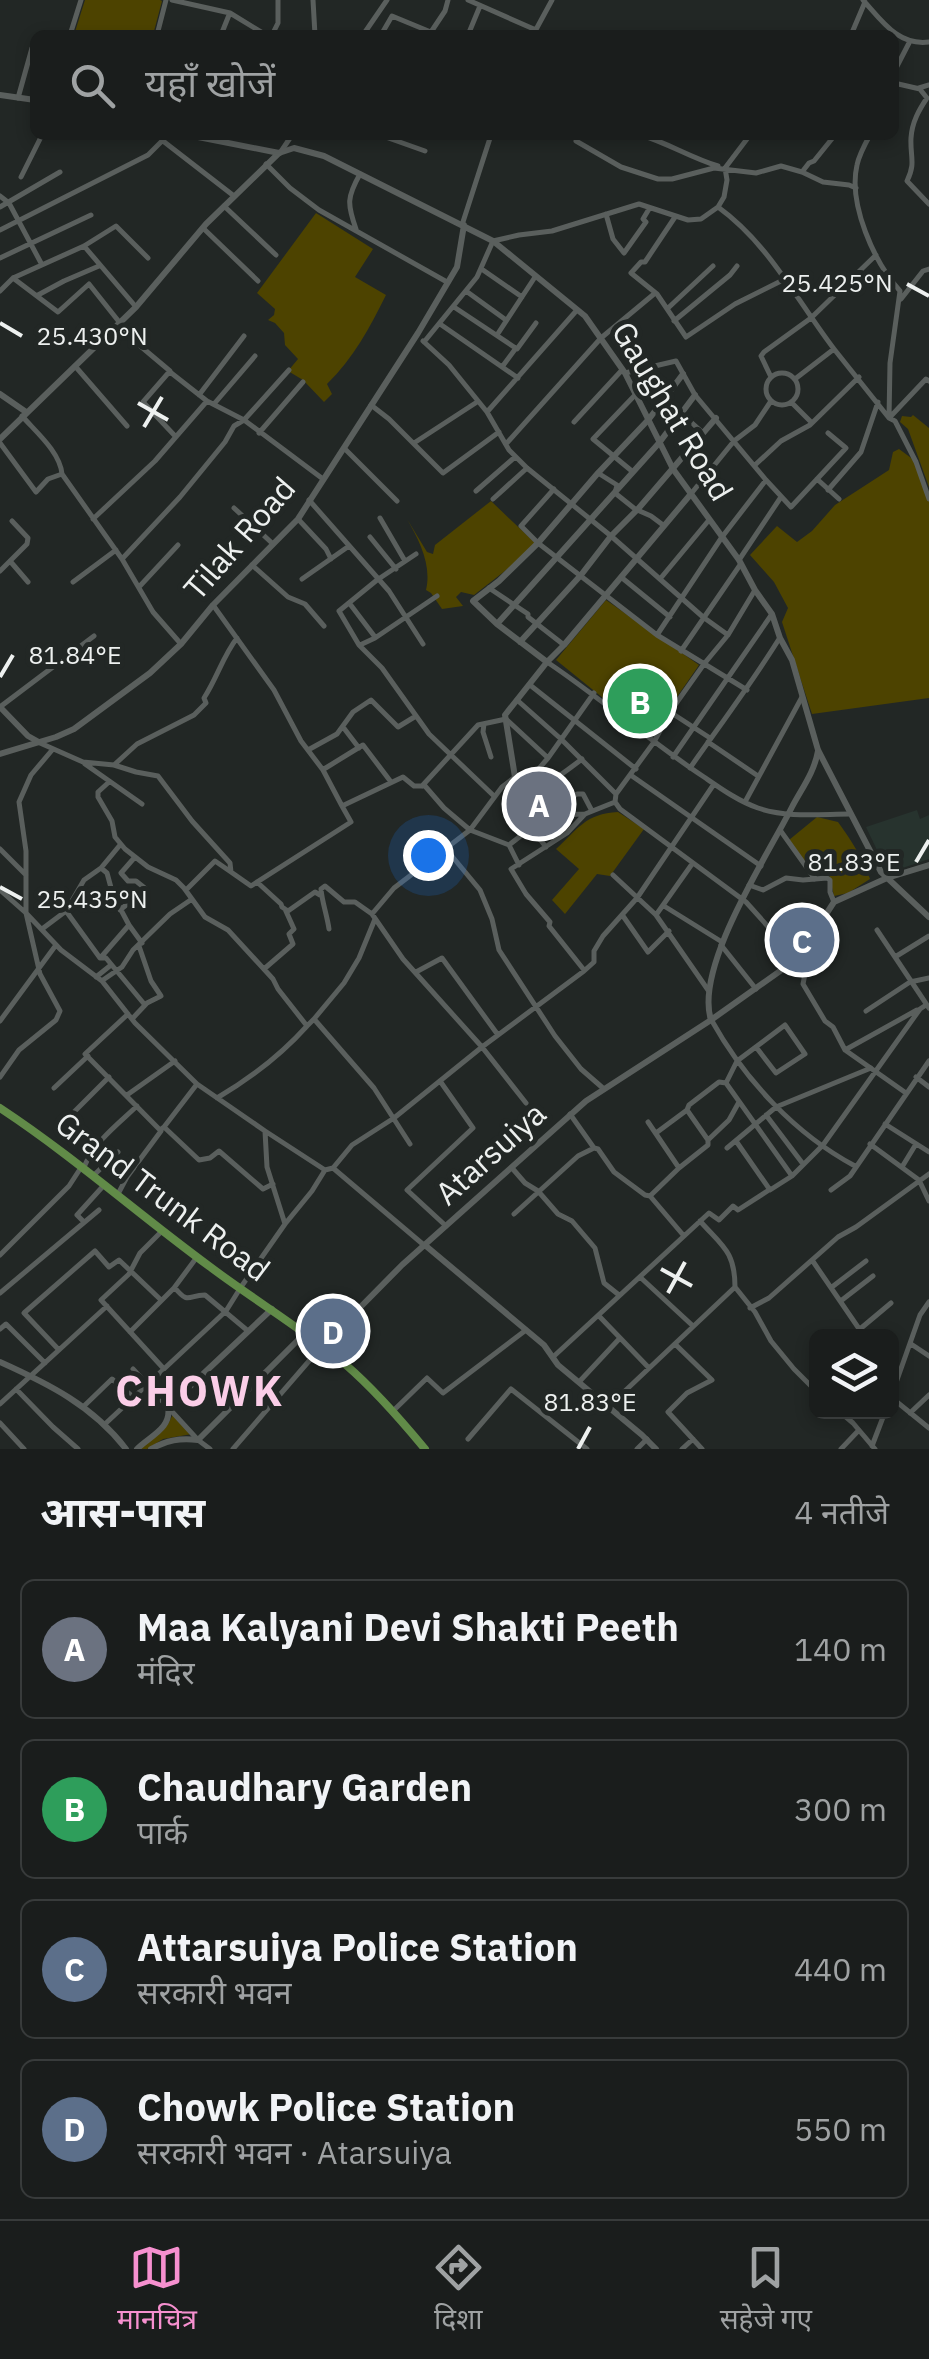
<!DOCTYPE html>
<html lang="hi">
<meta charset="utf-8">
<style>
body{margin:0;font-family:"IBM Plex Sans","Noto Sans Devanagari",sans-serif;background:#232625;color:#f1f3f6}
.controls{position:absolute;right:30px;bottom:30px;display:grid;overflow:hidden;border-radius:15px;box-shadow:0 5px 15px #0003}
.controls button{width:90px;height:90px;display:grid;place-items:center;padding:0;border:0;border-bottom:2px solid #383b3b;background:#1a1d1c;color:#f1f3f6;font:50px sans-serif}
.you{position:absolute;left:428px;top:855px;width:35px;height:35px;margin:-25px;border:8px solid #fff;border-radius:50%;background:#1a73e8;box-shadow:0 0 0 15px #1a73e833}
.badge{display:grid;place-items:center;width:65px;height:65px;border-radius:50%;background:#f690cf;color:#fff;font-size:32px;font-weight:700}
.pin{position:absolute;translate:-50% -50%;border:5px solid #fff;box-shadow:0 2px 10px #0006}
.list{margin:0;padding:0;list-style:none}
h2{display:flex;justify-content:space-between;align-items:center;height:130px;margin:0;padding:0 40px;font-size:42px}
h2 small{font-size:32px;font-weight:400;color:#9fa2a3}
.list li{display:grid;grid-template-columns:65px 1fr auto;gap:30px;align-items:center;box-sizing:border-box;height:140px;margin:0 20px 20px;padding:0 20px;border:2px solid #383b3b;border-radius:15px}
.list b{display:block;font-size:38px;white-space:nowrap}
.list p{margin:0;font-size:32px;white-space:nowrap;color:#9fa2a3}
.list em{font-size:32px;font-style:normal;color:#9fa2a3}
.icon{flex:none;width:55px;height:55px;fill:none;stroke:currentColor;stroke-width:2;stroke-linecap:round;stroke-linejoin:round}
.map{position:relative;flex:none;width:929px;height:1449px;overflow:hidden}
.search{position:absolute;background:#1a1d1c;box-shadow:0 5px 15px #0003;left:30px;right:30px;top:30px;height:110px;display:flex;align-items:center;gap:25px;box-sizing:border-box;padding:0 35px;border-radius:15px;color:#9fa2a3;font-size:38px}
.sheet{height:770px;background:#1a1d1c}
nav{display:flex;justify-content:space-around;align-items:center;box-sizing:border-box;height:140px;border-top:2px solid #383b3b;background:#1a1d1c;font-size:28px;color:#9fa2a3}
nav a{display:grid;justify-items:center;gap:5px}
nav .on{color:#f690cf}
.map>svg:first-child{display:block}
.built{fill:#27332e}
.green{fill:#4d4300}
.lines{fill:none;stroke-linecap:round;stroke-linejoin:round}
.minor{stroke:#5a5f5d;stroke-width:5}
.tertiary{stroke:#5a5f5d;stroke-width:6}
.secondary{stroke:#5a5f5d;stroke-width:6}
.primary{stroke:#618b48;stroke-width:8}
.ticks{fill:none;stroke:#edf0ef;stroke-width:4}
.labels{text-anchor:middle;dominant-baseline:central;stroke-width:10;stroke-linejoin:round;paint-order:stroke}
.street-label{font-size:32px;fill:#edf0ef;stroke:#222725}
.district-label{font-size:42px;font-weight:bold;letter-spacing:2.5px;fill:#fbcee8;stroke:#222725}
.ticks-label{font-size:25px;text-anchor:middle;fill:#edf0ef;stroke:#222725;stroke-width:10;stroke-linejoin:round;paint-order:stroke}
</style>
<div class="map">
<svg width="929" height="1449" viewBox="0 0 929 1449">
<rect width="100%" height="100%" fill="#222725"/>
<path class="built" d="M917,810L920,819L929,815V859L888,873L866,827Z"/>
<path class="green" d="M85,0H160L162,1L153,35H74Z
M316,213L373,249L355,277L386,295C370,327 353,359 327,384L332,394L324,402L303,380L288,371L298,359L285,345L284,333L275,323L268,320L274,315L275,309L257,293Z
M913,415L929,428V487L908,429L900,422L902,416L911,417Z
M899,449L918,463L929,494V698L812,714L782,622L788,608L774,582L750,555L777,526L797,542L812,531L835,505L889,470L893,452Z
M491,501L535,543L510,567L474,595L461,592L456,597L463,606L442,609L431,593L426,590C432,565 419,540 407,519L427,552L433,554L435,545Z
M606,600L699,665L650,736L556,660Z
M618,812L644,829L610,876L597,874L565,914L552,900L579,869L556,849C579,828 585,814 618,812Z
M817,817L838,822C851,840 863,858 870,879L848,893L834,896L829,874L812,872L789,840Z
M173,1414L192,1434L163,1439L147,1449H139L168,1424Z"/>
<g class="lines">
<path class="minor" d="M172,0L230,13L266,35
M313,0L315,35
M468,0L536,30
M863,0C882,21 898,46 929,42
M431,32L445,11L448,0
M70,35L81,0
M157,35L166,0
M221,35L229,15
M272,35L278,23V0
M363,35L387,0
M381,35L392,16L438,35
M468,35L480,6
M533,35L552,0
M851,35L865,2
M894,72L909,43
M894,83L920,89
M929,85L919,88L927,98C919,110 912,122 911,138C910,157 916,163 907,181L929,204
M18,98L32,48
M380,135L425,151
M467,135L472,137
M631,135H636
M641,135C668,143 691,158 718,166
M870,135C865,144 859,155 857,165C848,204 874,262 900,291L890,363L889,418
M163,141L234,196
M576,141L621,167L658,179H672L714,168L756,173L781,166L802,172L823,182L849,185L856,188
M280,153L292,135
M266,164L290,188L319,210L447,282
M802,172L809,163L814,161L835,135
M21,177L42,135
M0,196L9,203L41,263
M224,206L276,255
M0,207L60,172
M718,207C769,244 796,299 834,349
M606,214L613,239L624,253L646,222L643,219L649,209
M675,217L645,262H641L631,273L657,294L686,337L735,304L785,279
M462,225L491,135
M203,228L258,281
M356,229C347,204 347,197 360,174
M0,230L148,155L168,135
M84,246L136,307
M0,258L91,215
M483,270L522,297
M13,278L58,312L89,284L120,323V329L170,371L143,402L176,437
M0,291L13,278L84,246L116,226L148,258
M466,291L506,320
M38,295L64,281L99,266
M901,299L923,271L929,269
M454,307L517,349L536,323
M667,309L713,266
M674,321L730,275L737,266
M440,324L518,378
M497,335L535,277
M423,341L449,365L487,412L509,450L527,468L611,536L703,617L728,635
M424,342L477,277L493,241L519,235L552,231L639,204L688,220L701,219L718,207L724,197L727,180L725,168L750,135
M75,366L127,426
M502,367L516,348
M170,372L207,401L244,420L323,479
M625,373L676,361L695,395L766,480L791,507L846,448L828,433
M766 389a16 16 0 1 1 32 0a16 16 0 1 1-32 0Z
M771,377L761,356L764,352L811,318L876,255
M795,379L834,349L889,418L895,421L916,462L929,499
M199,395L244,336
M791,402L812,423
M214,404L255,356
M371,405L389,419L443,473L499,432
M487,412L577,310
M682,414L702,432
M22,416C36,432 60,452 62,474
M891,416L926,379L929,381
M574,422L622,370
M259,433L303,382
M0,443L36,492L48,479L62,474L122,559L153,612L181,644
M414,443L477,402
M506,444L601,338L654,294
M345,449L397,501
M755,465L781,441L810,425L859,377
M633,472L593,439L636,394
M598,473L617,485L615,493L635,509L651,516L663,525
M817,479L839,499
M554,489L521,526L538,543L657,635L747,690
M828,490L861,452L878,402
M476,491L515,457
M690,495L734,441L755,425L771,401
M493,499L527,468
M309,500L389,591L423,644
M234,508L273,544
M380,518L405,561
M93,519L155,461L207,401
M298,519L326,549L331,559
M370,537L396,569
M416,554L377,580L339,611L359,645L382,668L429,734L494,796
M122,559L180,497L225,442L234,426L244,420L289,370
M739,560L781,497
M10,561L28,582
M252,565L288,597L305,604L324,626
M0,571L27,544L28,538L12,521
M621,577L670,617
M302,579L349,546
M660,579L709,520
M73,582L116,550
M139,587L178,545
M489,588L528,614V617L564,645
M350,604L375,637
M213,605L274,690L301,741L323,770L342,806L403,777L414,786H425L444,808L470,830L502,787L515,777L518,793L548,758L594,693
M657,635L722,537L766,480
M360,645L375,638L437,596
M681,651L740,565
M547,662C601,698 649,741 704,777C720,788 738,801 758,808C786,818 821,814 850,814
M530,685L636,769
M517,700L561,739L616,794
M0,707L94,636
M670,712L710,738
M484,724L483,732L491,757
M343,727L359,748
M708,742L758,776
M40,743L83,762L114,765L136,772L158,776L192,821L230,863L231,872L251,886L351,822L342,806
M308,750L337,734L353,712L371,700L398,727L416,716
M673,757L772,614
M582,759C565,772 540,792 518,793L531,828C547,818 566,814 585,814
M85,764L142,804
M114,765L137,744L194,715L206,703L204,698C217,678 223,656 237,638
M690,768C720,725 751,684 779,639
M324,769L363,745L391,782
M632,776L761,866
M109,782L98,792V797L112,821L115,837L125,849L148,867L176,880L184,888L205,917L228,930L273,979L278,989L307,1026L314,1019L374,1088L410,1144
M422,786L478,725L506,719L547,757
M615,802L620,809L746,902L797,959
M745,802L802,697
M572,814L565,802L577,794H583L592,811
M543,821L556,839
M780,830L815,879
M509,845L531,828L546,847
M0,849L26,875
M446,849L480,890L492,919L499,950L555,1036L581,1069L604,1089
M101,868L107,873L113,895L129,925
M613,875L656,915L708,990
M257,882L281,904L282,907L288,911L315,892L320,895
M749,885L763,890L786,878L803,880L827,878L830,880V892L834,902
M0,890L26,913L61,950L102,981L135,1023L197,1084L265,1131L267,1167L285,1224
M186,890L215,861L231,872
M664,906L722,942
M120,910L146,889L136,881H128L121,873L135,857
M66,911L84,880L101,868L120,845
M372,914L394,888L470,830L509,845L519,865
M656,915L692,864
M623,916L648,952L669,931
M42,929L66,911L100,958H106L145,1005
M329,929C327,915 322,902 321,889L325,886L344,902H355L372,914L403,959L482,1047L584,971L594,962V951L603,936L637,898L714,784
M877,930L929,1008
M721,945L756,989
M102,956L129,925L142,943
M895,957L929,936
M264,969L293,944L289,934L294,929L285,909
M584,970L549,926L550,922L526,894L511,869L567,833L585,814L615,802L616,794L654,742L670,712L704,664L728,635L755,590
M416,972L442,958L498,1035
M805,974L803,984L825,1021L833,1027L845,1050L906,1093
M96,977L111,965
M103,980L122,967L133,950L170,914L192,899
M866,1011L910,982L929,978
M128,1014L85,1054L160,1130L164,1127L199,1160L210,1158L219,1151L263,1189L273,1184
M132,1019L147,1003L161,996L151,981L139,946
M314,1019L344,983L359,958L375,919
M0,1021L56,945
M712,1021C745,1080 795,1134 855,1166
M845,1050L917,1010
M0,1077L19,1050L56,1020L60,1011L40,974L26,913V851L19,802L31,775L53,749
M916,1077L929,1087
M440,1081L473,1128L407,1190L446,1226
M726,1083L792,1176
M54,1088L88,1056
M127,1095L175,1061
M217,1098C251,1078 281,1055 307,1026
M570,1114L594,1148L598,1149L614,1172L645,1195L650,1196L684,1236
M766,1115L803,1164
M648,1122L679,1168L650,1196
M62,1124L109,1077
M885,1124L929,1152
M164,1127L197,1084
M265,1131L325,1170
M656,1133L687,1110
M708,1140L687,1110L689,1105L719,1082L726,1083L737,1061L785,1025L805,1054L776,1073L756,1047
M736,1141L770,1190L792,1176L823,1145L920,1009L926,1005
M870,1144L919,1180L929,1201
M727,1148L776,1107L871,1068
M84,1167C95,1141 117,1125 137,1106
M902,1167L916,1144
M333,1168L352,1145L394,1118L482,1047L526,1103
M512,1168L525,1183L538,1191L558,1214L572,1221L595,1248L604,1283L619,1295
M679,1168L708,1145V1140L729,1120L739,1102
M94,1175L118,1152
M831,1190L850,1176L929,1061
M118,1194L127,1177L161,1131
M514,1214L578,1156L594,1148
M700,1221C722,1246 735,1251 735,1287L755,1312L771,1341L794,1369L816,1391
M84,1222L77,1215L105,1184
M162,1231L140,1253L129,1274L101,1300L164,1369
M0,1255L69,1186L82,1166
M812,1260L864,1336
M640,1277L693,1326
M832,1287L866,1261
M175,1288C189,1305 188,1295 205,1295L248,1331
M0,1293L99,1210
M842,1300L873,1276
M750,1308L769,1298L838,1237L856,1227L929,1174
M599,1316L649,1368
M0,1329L6,1324L45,1363
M860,1329L891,1303
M130,1332L174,1288L197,1257
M675,1344L712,1380L687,1393L668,1412L702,1449
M911,1344L929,1356
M59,1350L24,1313L95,1251L109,1267L119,1260L161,1300
M553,1357L709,1213L719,1220L733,1206L738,1210L769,1190
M133,1369L198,1440L210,1449
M579,1382L620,1338
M16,1389L53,1427L78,1449
M892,1394L920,1315L929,1302
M892,1398L929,1428
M0,1404L107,1306
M609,1406L734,1288
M83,1407L112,1379L133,1397
M393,1411L427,1378L443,1393L526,1330
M840,1412L853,1423L875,1449
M910,1413L929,1395
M0,1423L24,1449
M105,1424L226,1311L241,1287L285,1224L312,1191L325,1170L333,1168L425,1246
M468,1439L511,1389L587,1449
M872,1446L885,1412
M233,1449L322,1346
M637,1449L647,1439
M682,1449L693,1439
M841,1449L859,1430"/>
<path class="tertiary" d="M0,394L26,412
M0,439L136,307L206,224L279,153
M497,624L659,443L695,395
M520,642L581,575L611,536L638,509L716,418
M547,662L564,645L690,495
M515,777L505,715L547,662L497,624L473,601L499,581L538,543L598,473L649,419L683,374
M711,1020C694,967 768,855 792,807C802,788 814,773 818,751
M426,1246L544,1345L558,1365L642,1435L656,1449
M322,1346L402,1265L586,1101L711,1020L797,959L834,902L887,878L929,865
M0,1362C49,1384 93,1406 126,1449"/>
<path class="secondary" d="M0,95L35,100
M188,135L279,153L294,148L324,156L493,241L585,316L625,373L673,469L739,560L755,590L772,614L780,638L792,660L818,750L881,872L929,917
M0,707L28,736L37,741
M0,754L56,737L74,729L150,673L181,644L213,605L298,519L418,333L457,267L464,225
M137,1449C150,1436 172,1428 168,1407L272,1309
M151,1449C167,1440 180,1438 198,1440L304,1334"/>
<path class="primary" d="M0,1108C73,1156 138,1214 209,1266C254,1300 303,1329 346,1365C375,1390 401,1420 425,1449"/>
</g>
<path class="ticks" d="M907,284L929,296M0,323L22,336M138,403L168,420M144,427L162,397M0,677L13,655M916,862L929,840M0,887L22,899M661,1269L692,1286M668,1293L685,1262M578,1449L590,1427"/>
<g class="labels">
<g class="street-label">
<text transform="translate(673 411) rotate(59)">Gaughat Road</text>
<text transform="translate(239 538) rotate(-49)">Tilak Road</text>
<text transform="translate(490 1153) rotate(-42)">Atarsuiya</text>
<text transform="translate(163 1196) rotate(37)">Grand Trunk Road</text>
</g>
<g class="district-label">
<text x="200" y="1390">CHOWK</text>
</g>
</g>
<g class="ticks-label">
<text x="837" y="292">25.425°N</text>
<text x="92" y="345">25.430°N</text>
<text x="75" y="664">81.84°E</text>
<text x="854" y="871">81.83°E</text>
<text x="92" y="908">25.435°N</text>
<text x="590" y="1411">81.83°E</text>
</g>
</svg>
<div class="controls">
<button><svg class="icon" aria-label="layers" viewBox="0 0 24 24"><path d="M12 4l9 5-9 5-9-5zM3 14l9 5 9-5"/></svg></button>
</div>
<div class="you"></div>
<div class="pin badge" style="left:539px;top:804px;background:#6b7280">A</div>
<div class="pin badge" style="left:640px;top:701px;background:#2e9e5b">B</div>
<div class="pin badge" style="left:802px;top:940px;background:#5c6f8a">C</div>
<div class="pin badge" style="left:333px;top:1331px;background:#5c6f8a">D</div>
<div class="search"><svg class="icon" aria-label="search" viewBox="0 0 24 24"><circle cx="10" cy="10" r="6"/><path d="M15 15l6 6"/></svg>यहाँ खोजें</div>
</div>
<section class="sheet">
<h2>आस-पास<small>4 नतीजे</small></h2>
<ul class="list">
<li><span class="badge" style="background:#6b7280">A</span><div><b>Maa Kalyani Devi Shakti Peeth</b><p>मंदिर</p></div><em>140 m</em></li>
<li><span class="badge" style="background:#2e9e5b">B</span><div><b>Chaudhary Garden</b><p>पार्क</p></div><em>300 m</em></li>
<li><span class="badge" style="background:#5c6f8a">C</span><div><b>Attarsuiya Police Station</b><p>सरकारी भवन</p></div><em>440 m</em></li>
<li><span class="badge" style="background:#5c6f8a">D</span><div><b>Chowk Police Station</b><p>सरकारी भवन · Atarsuiya</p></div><em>550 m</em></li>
</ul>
</section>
<nav>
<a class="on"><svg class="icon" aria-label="map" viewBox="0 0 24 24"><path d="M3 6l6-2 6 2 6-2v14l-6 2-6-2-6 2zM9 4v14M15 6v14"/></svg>मानचित्र</a>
<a><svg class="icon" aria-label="directions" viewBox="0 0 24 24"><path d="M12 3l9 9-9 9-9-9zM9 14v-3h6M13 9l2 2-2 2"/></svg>दिशा</a>
<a><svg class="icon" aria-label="saved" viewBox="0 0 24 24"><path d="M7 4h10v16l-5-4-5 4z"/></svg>सहेजे गए</a>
</nav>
